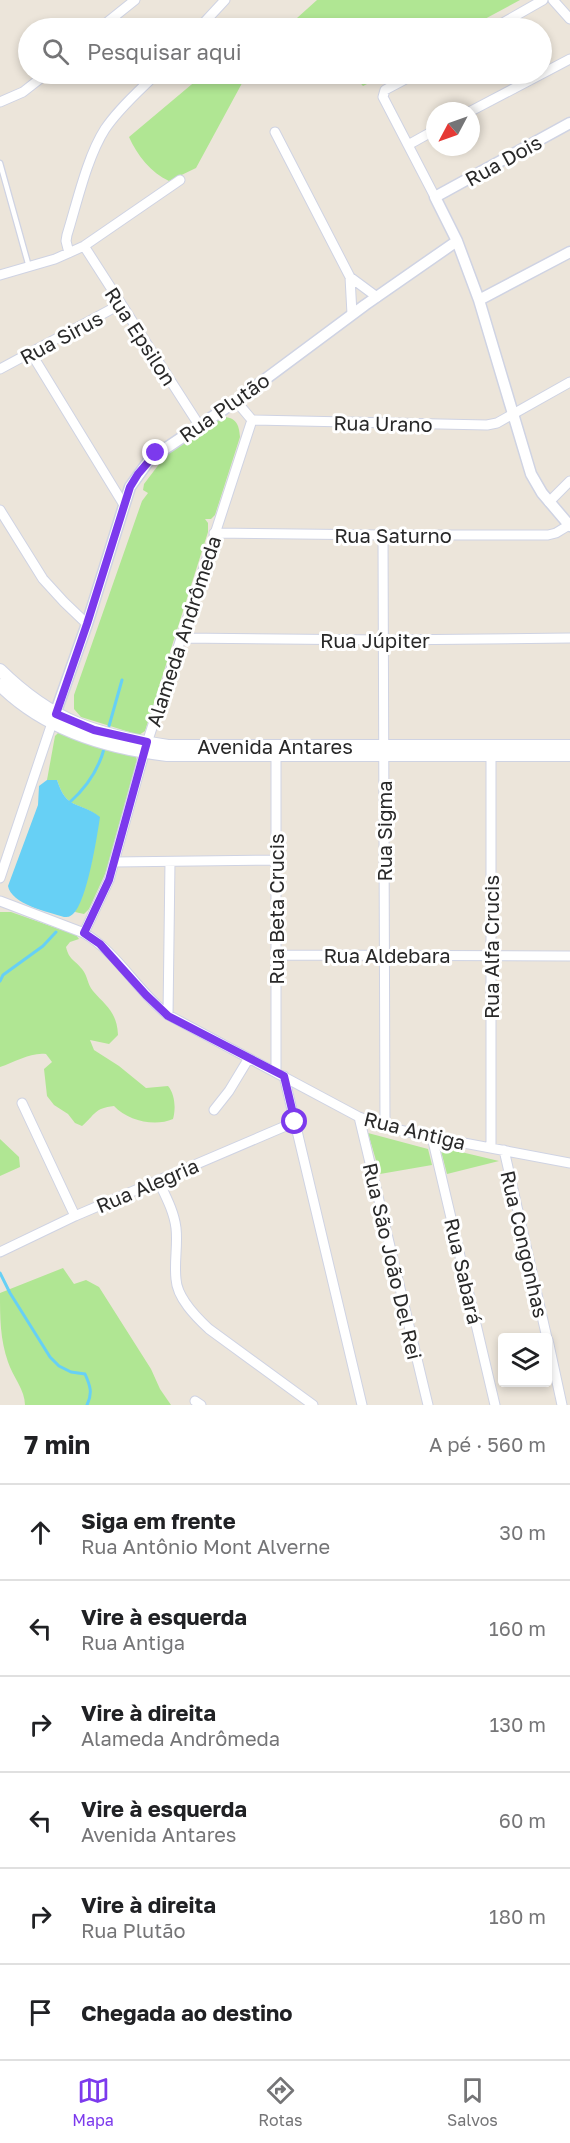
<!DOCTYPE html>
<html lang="pt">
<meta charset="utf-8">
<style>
body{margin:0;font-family:"Golos Text",sans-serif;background:#f6f6f6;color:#202124}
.controls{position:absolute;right:18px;bottom:18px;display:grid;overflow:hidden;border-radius:6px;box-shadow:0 3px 9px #0003}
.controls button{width:54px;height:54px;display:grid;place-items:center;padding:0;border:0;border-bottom:2px solid #e0e0e0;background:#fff;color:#202124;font:30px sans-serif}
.compass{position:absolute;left:426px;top:102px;width:54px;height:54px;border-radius:50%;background:#fff;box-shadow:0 3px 9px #0003;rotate:229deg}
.stop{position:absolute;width:18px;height:18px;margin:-14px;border:4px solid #7c3aed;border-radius:50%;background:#fff}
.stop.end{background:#7c3aed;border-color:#fff;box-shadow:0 2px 6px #0008}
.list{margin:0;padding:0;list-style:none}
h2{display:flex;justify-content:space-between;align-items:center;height:78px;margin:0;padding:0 24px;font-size:26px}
h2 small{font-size:20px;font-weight:400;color:#757577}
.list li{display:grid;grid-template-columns:39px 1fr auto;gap:18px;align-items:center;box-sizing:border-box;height:96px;padding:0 24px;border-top:2px solid #e0e0e0}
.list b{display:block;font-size:22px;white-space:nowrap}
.list p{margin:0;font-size:20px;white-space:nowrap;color:#757577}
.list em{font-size:20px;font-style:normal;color:#757577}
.icon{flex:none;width:33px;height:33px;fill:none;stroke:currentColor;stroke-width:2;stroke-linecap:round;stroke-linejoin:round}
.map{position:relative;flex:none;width:570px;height:1405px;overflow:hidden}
.search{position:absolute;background:#fff;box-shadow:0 3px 9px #0003;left:18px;right:18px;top:18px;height:66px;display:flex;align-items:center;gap:15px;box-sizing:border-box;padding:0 21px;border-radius:33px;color:#757577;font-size:22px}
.sheet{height:654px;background:#fff}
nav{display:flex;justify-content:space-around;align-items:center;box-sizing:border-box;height:84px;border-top:2px solid #e0e0e0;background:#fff;font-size:16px;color:#757577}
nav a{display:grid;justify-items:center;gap:3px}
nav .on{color:#7c3aed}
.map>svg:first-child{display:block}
.green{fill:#b0e693}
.water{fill:#67d0f5}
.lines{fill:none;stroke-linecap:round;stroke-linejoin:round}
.stream{stroke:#67d0f5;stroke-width:3}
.service-casing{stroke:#cfd3e3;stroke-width:7}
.minor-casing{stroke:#cfd3e3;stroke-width:11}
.tertiary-casing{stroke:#cfd3e3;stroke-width:13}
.secondary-casing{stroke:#cfd3e3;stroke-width:14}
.service{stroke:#fff;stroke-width:4.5}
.minor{stroke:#fff;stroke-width:9}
.tertiary{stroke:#fff;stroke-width:10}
.secondary{stroke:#fff;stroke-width:12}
.route{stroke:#7c3aed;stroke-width:8}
.labels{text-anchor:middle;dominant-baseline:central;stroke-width:6;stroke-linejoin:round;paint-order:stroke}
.street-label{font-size:20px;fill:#292929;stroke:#fff}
</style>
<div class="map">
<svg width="570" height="1405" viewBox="0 0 570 1405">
<rect width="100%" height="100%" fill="#ece5da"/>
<path class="green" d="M317,0H520L468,28H275L297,18Z
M204,74H247L196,168L169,181C151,173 137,155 129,137Z
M352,74H387L363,86Z
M222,417C236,417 239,424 240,437L215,515L211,519H205L208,523V532L145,731L139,735L81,717L74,709V695L142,501L148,493L143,490L144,484L166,455Z
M59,732L133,755L136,757L138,763L111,861L89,909L84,914L75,912L91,864L99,817C78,800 67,811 57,780H47L55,736Z
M0,912H11L76,935L79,939L70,942L66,947C69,960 75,960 82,969C88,976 87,984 93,991C106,1006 117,1012 118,1035L109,1044L90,1040L94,1050L119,1066L146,1088L168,1086C175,1094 176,1109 173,1119C155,1127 128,1121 114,1106C94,1108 95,1115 82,1126L75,1123L68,1114L54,1105L47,1096L44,1069L52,1062L46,1054C31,1052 15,1062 0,1067Z
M368,1133L428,1149L432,1165L380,1174Z
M0,1139L19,1157L20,1167L0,1176Z
M440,1147L499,1161L447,1174Z
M63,1268L74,1284L86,1280L99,1287L151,1369L160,1389L171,1405H25C25,1390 13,1377 8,1362C0,1339 0,1318 0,1293Z"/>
<path class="water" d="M47,780H57C67,811 78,800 100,817C97,837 87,902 73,914C69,917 69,917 64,917C48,912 11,904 8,886L38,805L39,786Z"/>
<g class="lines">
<path class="stream" d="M109,726L122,680
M69,803C86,788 98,771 104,749
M0,981L3,975L43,946L56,932
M0,1273L10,1293L50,1357L59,1366L71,1372L85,1374C90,1385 93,1393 87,1405"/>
<g class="service-casing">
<path id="service" d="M0,163L29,267"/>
</g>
<g class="minor-casing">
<path id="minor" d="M553,0L570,19
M100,28L135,0
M199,28L225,0
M494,28L543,0
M415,74L385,90L383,97L435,197
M0,102L23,92L46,74
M471,111L570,59
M275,132L350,277L377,297
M408,145L435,130
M84,246L199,425
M69,253L66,241L67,235C77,203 87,157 105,129C119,108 139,91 156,74
M0,275L55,259L84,246L180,180
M350,277L352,314
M31,353L124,505
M0,369L121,304
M252,420L487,425L497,423L570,382
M549,502L570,481
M0,510L43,579L64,602L87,624
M214,533L383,535H548L556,533L569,525
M383,535L385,1127
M181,638L383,640L570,638
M276,751V1072
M114,862L276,860
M0,878L52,723
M0,901L84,933C118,953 137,991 168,1015L359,1117L385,1127L432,1137L570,1163
M84,933L109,880L147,743L252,420L236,401
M276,955L570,956
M168,1015L170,862
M284,1076L362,1405
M22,1103L75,1216
M214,1110L229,1091L249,1058
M359,1117L428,1405
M432,1137L495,1405
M491,1147V750
M504,1150L547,1338
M158,1180C165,1195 174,1211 176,1228C178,1245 174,1262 176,1279C177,1298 196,1317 209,1329L313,1405
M0,1252L75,1216L295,1122
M548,1340L562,1405
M195,1401L201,1405"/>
</g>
<g class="tertiary-casing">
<path id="tertiary" d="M570,123L435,197L457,241L479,300L531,474L542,493L570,526
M479,300L570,252
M53,720L87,624L130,487L150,459L236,401L365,305L457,241"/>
</g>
<g class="secondary-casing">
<path id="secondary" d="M0,670C53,722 96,735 168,746H570
M0,685C45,730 106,748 167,755H570"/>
</g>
<use href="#service" class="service"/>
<use href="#minor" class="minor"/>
<use href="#tertiary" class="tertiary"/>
<use href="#secondary" class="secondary"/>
</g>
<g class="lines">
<path class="route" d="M156,453L138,474L130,487L87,624L56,714L94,730L147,742L109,880L84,933L100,944L146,995L168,1016L284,1076L295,1122"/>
</g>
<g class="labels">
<g class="street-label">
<text transform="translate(503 160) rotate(-29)">Rua Dois</text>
<text transform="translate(141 336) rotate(57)">Rua Epsilon</text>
<text transform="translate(61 337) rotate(-28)">Rua Sirus</text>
<text transform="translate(224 407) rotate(-35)">Rua Plutão</text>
<text transform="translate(383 423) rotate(1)">Rua Urano</text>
<text x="393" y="535">Rua Saturno</text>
<text transform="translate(183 631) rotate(-72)">Alameda Andrômeda</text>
<text x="375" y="640">Rua Júpiter</text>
<text x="275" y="746">Avenida Antares</text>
<text transform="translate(384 831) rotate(-90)">Rua Sigma</text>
<text transform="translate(276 909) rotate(-90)">Rua Beta Crucis</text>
<text transform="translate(491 947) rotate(-90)">Rua Alfa Crucis</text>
<text x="387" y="955">Rua Aldebara</text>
<text transform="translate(415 1130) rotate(14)">Rua Antiga</text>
<text transform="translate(147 1185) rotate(-23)">Rua Alegria</text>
<text transform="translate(525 1244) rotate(77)">Rua Congonhas</text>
<text transform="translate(393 1261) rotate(77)">Rua São João Del Rei</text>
<text transform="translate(464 1271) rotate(77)">Rua Sabará</text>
</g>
</g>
</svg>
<div class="controls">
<button><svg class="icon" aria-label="layers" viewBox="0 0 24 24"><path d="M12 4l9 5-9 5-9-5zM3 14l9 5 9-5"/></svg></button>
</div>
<svg class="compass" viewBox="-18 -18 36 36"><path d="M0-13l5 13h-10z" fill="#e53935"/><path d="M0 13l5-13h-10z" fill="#757577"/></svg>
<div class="stop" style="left:295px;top:1122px"></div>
<div class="stop end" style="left:156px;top:453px"></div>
<div class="search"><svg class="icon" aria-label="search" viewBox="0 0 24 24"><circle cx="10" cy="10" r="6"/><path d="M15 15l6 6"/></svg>Pesquisar aqui</div>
</div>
<section class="sheet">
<h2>7 min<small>A pé · 560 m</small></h2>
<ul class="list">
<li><svg class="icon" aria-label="ahead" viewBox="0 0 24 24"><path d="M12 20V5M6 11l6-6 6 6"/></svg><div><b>Siga em frente</b><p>Rua Antônio Mont Alverne</p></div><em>30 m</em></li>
<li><svg class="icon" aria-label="left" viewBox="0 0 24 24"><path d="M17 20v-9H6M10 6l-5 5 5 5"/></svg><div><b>Vire à esquerda</b><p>Rua Antiga</p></div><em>160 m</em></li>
<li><svg class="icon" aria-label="right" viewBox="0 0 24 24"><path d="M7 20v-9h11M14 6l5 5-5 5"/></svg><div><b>Vire à direita</b><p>Alameda Andrômeda</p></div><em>130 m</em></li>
<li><svg class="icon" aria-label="left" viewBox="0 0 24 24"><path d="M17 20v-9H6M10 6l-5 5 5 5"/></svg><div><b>Vire à esquerda</b><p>Avenida Antares</p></div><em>60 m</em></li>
<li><svg class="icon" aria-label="right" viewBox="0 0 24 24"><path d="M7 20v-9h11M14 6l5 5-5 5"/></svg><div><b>Vire à direita</b><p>Rua Plutão</p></div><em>180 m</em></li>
<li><svg class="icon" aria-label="arrive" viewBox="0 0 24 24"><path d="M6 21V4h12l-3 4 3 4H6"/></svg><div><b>Chegada ao destino</b></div></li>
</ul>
</section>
<nav>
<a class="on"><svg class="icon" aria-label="map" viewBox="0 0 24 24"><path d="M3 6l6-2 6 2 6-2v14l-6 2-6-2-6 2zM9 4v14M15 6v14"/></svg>Mapa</a>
<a><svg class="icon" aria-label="directions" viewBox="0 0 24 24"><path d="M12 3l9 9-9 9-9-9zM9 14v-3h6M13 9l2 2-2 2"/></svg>Rotas</a>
<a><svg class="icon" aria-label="saved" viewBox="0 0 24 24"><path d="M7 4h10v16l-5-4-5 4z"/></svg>Salvos</a>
</nav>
